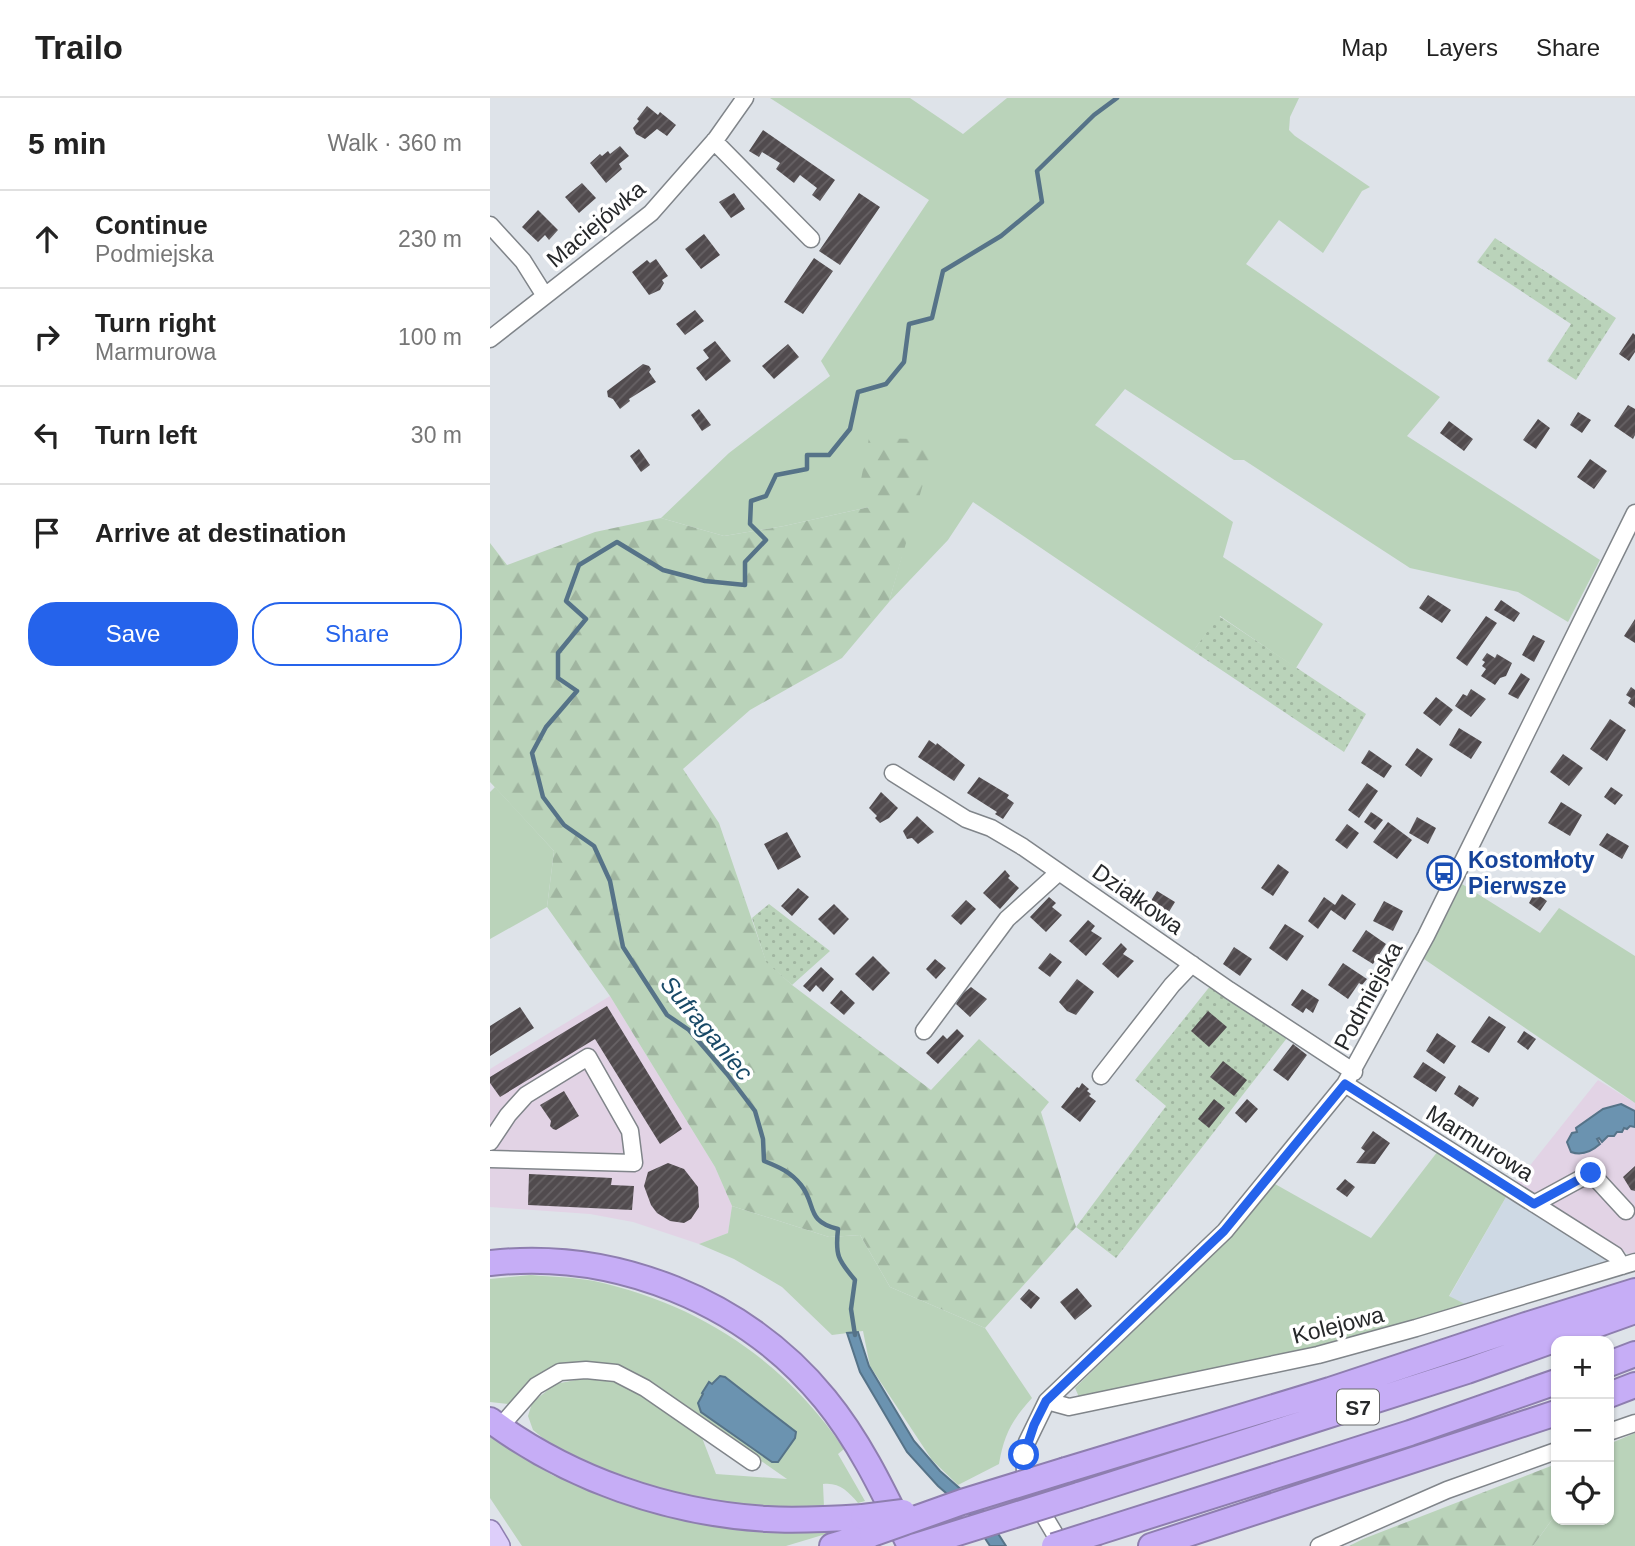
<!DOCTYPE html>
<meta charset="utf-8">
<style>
body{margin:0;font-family:Helvetica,sans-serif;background:#f6f6f6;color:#222}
.controls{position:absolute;right:21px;bottom:21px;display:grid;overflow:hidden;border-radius:14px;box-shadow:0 2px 5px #0004}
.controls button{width:63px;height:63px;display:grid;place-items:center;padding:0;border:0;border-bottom:2px solid #e0e0e0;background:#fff;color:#222;font:35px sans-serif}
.stop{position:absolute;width:21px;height:21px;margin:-16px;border:5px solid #2563eb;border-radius:50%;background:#fff}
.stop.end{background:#2563eb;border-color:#fff;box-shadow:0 2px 7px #0008}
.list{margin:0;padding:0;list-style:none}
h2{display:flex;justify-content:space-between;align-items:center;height:91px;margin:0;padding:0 28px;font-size:30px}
h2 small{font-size:23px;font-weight:400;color:#767676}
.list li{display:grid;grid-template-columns:46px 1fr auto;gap:21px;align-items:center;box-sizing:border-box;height:98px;padding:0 28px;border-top:2px solid #e0e0e0}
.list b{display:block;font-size:26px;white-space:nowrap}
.list p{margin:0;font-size:23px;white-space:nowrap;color:#767676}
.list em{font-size:23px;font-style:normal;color:#767676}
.actions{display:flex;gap:14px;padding:21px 28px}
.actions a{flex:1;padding:16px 0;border:2px solid #2563eb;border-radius:28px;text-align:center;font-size:24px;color:#2563eb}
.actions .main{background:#2563eb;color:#fff}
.icon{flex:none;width:38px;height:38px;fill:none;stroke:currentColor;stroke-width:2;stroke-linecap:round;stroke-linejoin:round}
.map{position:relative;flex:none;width:1145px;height:1448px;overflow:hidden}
header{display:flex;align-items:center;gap:42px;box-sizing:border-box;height:98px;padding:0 35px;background:#fff;border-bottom:2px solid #e0e0e0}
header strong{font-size:33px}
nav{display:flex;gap:38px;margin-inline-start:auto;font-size:24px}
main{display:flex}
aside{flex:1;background:#fff}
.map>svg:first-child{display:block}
.built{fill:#ced9e4}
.industrial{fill:#e2d3e5}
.grass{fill:#bad3ba}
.forest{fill:url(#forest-firs)}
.park{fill:url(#park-dots)}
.water{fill:#6b93b0;stroke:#567388;stroke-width:2}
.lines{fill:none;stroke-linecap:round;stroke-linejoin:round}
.stream{stroke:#567388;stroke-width:4.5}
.building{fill:url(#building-hatch)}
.minor-casing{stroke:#80858a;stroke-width:19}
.major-casing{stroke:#8e7eaf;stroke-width:24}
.highway-casing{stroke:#8e7eaf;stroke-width:28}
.minor{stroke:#fff;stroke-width:16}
.major{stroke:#ddcefa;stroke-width:21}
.highway{stroke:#c6adf6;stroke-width:24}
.highway-bridge-casing{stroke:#8e7eaf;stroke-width:28;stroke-linecap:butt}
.highway-bridge{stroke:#c6adf6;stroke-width:24}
.route{stroke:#2563eb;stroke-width:9}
.labels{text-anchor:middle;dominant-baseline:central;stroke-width:7;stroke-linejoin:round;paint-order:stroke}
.shield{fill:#fff;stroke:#67686a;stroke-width:2}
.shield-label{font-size:21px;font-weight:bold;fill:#26282a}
.street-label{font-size:23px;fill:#26282a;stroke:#fff}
.transit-label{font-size:23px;font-weight:bold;fill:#164399;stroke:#fff;text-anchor:start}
.water-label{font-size:24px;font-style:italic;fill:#184967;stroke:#fff}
</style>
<header>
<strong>Trailo</strong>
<nav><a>Map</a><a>Layers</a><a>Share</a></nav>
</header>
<main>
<aside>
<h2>5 min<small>Walk · 360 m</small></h2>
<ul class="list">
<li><svg class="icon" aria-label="ahead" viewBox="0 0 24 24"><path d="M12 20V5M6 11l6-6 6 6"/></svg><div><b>Continue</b><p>Podmiejska</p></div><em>230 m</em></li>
<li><svg class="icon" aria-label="right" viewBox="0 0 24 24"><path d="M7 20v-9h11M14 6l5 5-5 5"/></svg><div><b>Turn right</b><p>Marmurowa</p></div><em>100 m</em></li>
<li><svg class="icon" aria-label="left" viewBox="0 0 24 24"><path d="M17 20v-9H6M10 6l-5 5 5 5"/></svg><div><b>Turn left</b></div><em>30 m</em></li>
<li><svg class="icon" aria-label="arrive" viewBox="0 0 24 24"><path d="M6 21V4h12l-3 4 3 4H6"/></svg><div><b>Arrive at destination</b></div></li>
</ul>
<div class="actions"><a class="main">Save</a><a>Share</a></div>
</aside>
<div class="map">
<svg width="1145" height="1448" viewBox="0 0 1145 1448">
<defs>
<pattern id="forest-firs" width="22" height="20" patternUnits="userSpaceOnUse" patternTransform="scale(1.75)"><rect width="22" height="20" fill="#bad3ba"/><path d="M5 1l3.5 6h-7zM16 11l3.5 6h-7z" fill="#a0b5a0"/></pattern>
<pattern id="park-dots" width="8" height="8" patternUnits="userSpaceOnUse" patternTransform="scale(1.75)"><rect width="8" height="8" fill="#bad3ba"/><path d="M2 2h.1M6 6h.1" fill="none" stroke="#a0b5a0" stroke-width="1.8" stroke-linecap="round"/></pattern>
<pattern id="building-hatch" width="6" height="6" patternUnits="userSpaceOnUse" patternTransform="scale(1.75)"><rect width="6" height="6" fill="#514b4e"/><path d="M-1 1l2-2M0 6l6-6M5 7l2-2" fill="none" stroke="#676265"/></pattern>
</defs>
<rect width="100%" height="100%" fill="#dee3e9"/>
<path class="built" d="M1016,1099L1117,1160L1123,1166L979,1208L959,1199Z"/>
<path class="industrial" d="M120,898L225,1069L242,1108L238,1135L209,1146L143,1124L100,1116L0,1109V971Z
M1108,982L1145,1005V1156L1141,1158L1026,1085Z"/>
<path class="grass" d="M280,0H420L473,36L517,0H809L800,19L799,32L805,38L880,89L872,93L833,155L789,122L756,166L950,299L917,338L1110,462L1078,524L1028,494L920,470L754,362H744L635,291L605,327L743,424L733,459L833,526L806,570L730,518L703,553L483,404L458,442L399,504L412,457L379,409L294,428L234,438L171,420L239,355L340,278L331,263L439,102Z
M5,689L64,753L57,809L0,841V694Z
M972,786L1050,835L1069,810L1145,858V1005L934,861Z
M948,1053L1016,1099L959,1198L979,1208L820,1253L589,1299L585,1290L740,1139L785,1086L881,1140Z
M242,1108L339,1139L370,1137L400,1189L495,1230L542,1300C522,1322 514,1336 509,1366L468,1387L442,1362L380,1268L373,1233L342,1237L292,1189L244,1161L209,1146L238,1135Z
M41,1177C61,1179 84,1179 104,1183C209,1206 294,1262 354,1351L348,1356L375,1403L368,1405C358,1393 349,1384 333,1386L334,1409H262L187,1396L117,1375L65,1350L43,1332L38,1318L42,1305L65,1286L96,1280L127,1283L152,1295L211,1337L226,1376L297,1381L192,1308L131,1270L102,1264H82L51,1275L18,1306L0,1304V1181Z
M1145,1335V1448H1043L1066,1416V1422H1119V1346Z
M0,1337L62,1377L133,1406L218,1423L345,1428L346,1433L296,1448H32L0,1400Z"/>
<path class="forest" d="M379,340L426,341L444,348L399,504L352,560L260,612L193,671L229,725L276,863L302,887L441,992L489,941L559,1004L551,1014L586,1129L495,1230L400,1189L370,1137L339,1139L242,1108L225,1069L120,898L57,809L64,753L0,684V445L17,467L105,434L171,420L234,438L294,428L379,409L369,392Z
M1066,1366V1416L1043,1448H859L873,1441Z"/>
<path class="park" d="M1005,140L1126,220L1086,282L1057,263L1081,226L987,164Z
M729,518L876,616L854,654L703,553Z
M279,806L340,853L302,887L276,864L262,820Z
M721,887L797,940L626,1160L586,1129L676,1008L645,982Z"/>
<path class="water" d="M1131,1006L1145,1013V1029L1140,1028L1137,1031L1134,1030L1132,1034H1127L1124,1038H1118L1112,1044L1109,1040L1107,1041L1110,1046C1101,1054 1092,1058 1081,1054L1077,1044L1082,1035L1087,1034L1086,1030L1113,1011Z
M368,1234L379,1268L424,1343L450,1373L491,1409L516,1448H500L478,1414L448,1388L417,1354L370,1274L357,1235Z
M230,1278L235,1279L306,1334L305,1340L288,1364H282L211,1314L208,1305L213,1296L212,1295L219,1284L222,1286Z"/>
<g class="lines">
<path class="stream" d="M365,1237L361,1211L365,1182C348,1162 345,1157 348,1131C315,1123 327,1107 311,1087C301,1074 289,1069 274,1063L273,1041L265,1013L237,976L199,932L177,917L133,849L120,783L104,748L74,727L53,699L42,655L56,629L87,593L68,580V555L96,521L76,503L89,467L127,444L173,472L215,483L255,487V464L276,442L260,426L261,403L276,398L286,377L317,371V357H339L360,331L368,294L396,286L414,264L419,226L442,220L453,173L511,138L552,104L547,73L604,17L627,0"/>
</g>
<path class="building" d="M157,8L168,17L170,14L186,27L177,38L167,31L155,41L146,36L143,30L149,23L147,21Z
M273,32L345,82L330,103L322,97L327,90L310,77L304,85L286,71L290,65L272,54L269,59L259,53Z
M130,48L139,58L129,66L132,71L116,85L100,65L110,56L112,58L118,53L120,56Z
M92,85L106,100L89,115L75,99Z
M244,95L255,111L241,120L229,104Z
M369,95L390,109L350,167L329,153Z
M48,112L68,132L59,142L55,137L48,144L32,129Z
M214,136L230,157L211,171L195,151Z
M324,160L343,173L313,216L294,204Z
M166,161L178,178L172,182L174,185L170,192L159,197L142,174L157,162L160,165Z
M205,212L214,223L195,237L186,226Z
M1143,235L1145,237V254L1139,263L1129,256Z
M225,243L241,263L216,283L206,270L219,260L213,252Z
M298,246L309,259L284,281L272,268Z
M153,266L159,268L161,271L159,274L166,284L139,301L140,303L130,311L123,301L118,299L117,293Z
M1138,307L1145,311V337L1143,341L1124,328Z
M209,311L221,327L212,333L201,317Z
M1088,314L1101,322L1092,335L1080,327Z
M1048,321L1060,330L1046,351L1033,342Z
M959,323L983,341L974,353L950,335Z
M149,351L160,367L151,374L140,358Z
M1100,361L1117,373L1104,391L1087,379Z
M938,497L961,512L952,525L929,510Z
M1011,502L1030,515L1024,524L1004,512Z
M996,518L1007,525L977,568L966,560Z
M1145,521V545L1134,538Z
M1043,537L1055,543L1044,564L1032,557Z
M997,555L1005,560L1007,556L1022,565L1016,578L1010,580L1005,587L991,578L996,571L992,568L995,564L992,562Z
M1031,575L1040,581L1028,601L1018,596Z
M1141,589L1145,592V610L1138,605L1141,600L1136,597Z
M981,591L996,601L981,619L965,608L973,596L977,598Z
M946,599L963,612L950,628L933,615Z
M1120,621L1136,632L1117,663L1100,651Z
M969,630L992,644L981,661L959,647Z
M439,642L446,647L447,645L475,667L464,683L428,659Z
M927,650L943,661L931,679L915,667Z
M879,652L902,668L894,680L871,665Z
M1073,656L1093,670L1079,688L1060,674Z
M489,679L519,697L517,700L524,705L513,721L505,716L507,714L477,695Z
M877,685L888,693L869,720L858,712Z
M1121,689L1133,697L1125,707L1114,699Z
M391,694L408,710L399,720L390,725L385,720L387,718L379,710Z
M1071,704L1092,717L1080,738L1058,725Z
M881,714L893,722L885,732L874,724Z
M427,718L444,734L428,746L422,740L417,741L413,733Z
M927,719L946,730L938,746L919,735Z
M898,724L922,742L907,761L883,744Z
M857,726L869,735L857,751L845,742Z
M297,734L311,759L288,772L274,746Z
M1117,735L1139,748L1132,761L1109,747Z
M788,766L799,774L783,798L771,790Z
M515,772L520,778L518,780L529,790L510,811L493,795Z
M308,790L319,799L302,818L291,808Z
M667,793L685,804L674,822L656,811Z
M1045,794L1057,803L1050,813L1039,805Z
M852,796L866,806L855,822L841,812L828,831L818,823L834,799L845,807Z
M559,799L566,805L562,809L572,817L556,834L540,819Z
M476,802L486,811L471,827L461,818Z
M894,803L913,813L903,833L883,823Z
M344,806L359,821L344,837L328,821Z
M598,822L605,828L601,833L612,840L596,858L579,843Z
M795,826L814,838L797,863L779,850Z
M876,832L896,846L883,866L862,853Z
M631,845L637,851L633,856L644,863L628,880L612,866Z
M744,849L762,861L750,878L733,866Z
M560,855L572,864L560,879L548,870Z
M383,858L400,875L383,893L365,876Z
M445,861L456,870L446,881L436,871Z
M853,865L877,881L872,887L869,885L858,901L838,887Z
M331,869L344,881L333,894L326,887L320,894L313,888Z
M587,881L604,894L586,917L577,913L569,904Z
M481,889L497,901L480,919L466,906L471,897Z
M812,891L829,902L823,915L816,910L813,915L801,907Z
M351,892L365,905L354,917L340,905Z
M117,908L192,1031L170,1046L105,941L10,999L0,985V979Z
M30,909L44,930L0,958V928Z
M718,913L737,929L719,949L701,933Z
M999,918L1016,929L999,955L981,944Z
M467,931L474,938L448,966L436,955L453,937L457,941Z
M1034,933L1046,941L1038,952L1027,944Z
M947,935L966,948L954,966L936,953Z
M803,946L817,957L798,983L783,972Z
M733,963L757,982L744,998L720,979Z
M933,964L956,979L946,994L923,979Z
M592,985L599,991L597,993L601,996L599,998L606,1003L590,1024L571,1009L587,989L589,990Z
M969,987L989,1000L983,1009L964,996Z
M74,993L89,1018L66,1032L63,1031L60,1028L61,1023L50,1007Z
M724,1001L735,1010L719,1030L708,1021Z
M757,1001L768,1011L756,1025L745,1015Z
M883,1033L900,1045L885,1066L866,1065L875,1053L871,1050Z
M178,1065L194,1071L208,1089L209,1109L201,1121L194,1125L180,1123L167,1115L161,1107L154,1088L158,1074Z
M1145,1068V1093L1141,1092L1133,1079Z
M39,1076L122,1080L121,1087L144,1088L142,1112L38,1107Z
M855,1081L865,1089L857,1099L846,1091Z
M587,1190L602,1208L585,1222L570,1204Z
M539,1191L550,1200L541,1211L530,1201Z"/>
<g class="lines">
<g class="minor-casing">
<path id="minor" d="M224,43L321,141
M0,127L33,163L55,198
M0,241L161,115L226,41L255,0
M403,675L476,721L501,730L533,749L739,892L864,974
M434,933L517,821L569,774
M611,978L682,887L702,866
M855,986L1125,1157L1132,1168
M0,1044L18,1017L36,997L98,959L140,1033L144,1065L0,1061
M1044,1106L1101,1075L1136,1113
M557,1303L579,1309L828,1257L926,1230L1145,1164
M10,1329L46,1288L70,1274L96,1272L126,1275L155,1290L262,1364
M1119,1334L1145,1325
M572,1448L538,1391L535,1374L534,1357L537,1344L557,1303L735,1133L855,986L936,838L1145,415
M829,1448L957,1392L1066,1353"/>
</g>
<g class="major-casing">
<path id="major" d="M0,1433L9,1448"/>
</g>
<g class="highway-casing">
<path id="highway" d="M0,1165C125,1151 255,1203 335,1301C371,1345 395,1397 420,1448
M1119,1266L1145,1256
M1119,1297L1145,1287
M0,1322C80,1381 178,1415 277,1421C309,1423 341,1421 373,1419
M576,1372L840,1292L1036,1227L1145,1193
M589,1397L977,1273L1145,1213
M608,1434L920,1335L1066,1284
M342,1448L382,1436
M661,1448L1066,1315"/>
</g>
<use href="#minor" class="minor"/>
<use href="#major" class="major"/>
<use href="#highway" class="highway"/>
<g class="highway-bridge-casing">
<path id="highway-bridge" d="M373,1419L413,1414
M382,1436L472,1404L576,1372
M426,1448L589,1397
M564,1448L608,1434"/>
</g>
<use href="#highway-bridge" class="highway-bridge"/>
</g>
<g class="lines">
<path class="route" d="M534,1357L544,1327L556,1303L734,1133L855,986L1044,1106L1101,1075"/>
</g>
<defs>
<g id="bus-ring" transform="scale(1.75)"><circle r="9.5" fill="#fff" stroke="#1a4fb4" stroke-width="1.5"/><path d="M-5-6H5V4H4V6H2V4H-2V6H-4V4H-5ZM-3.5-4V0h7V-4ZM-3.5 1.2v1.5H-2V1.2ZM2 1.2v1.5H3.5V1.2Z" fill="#1a4fb4"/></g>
</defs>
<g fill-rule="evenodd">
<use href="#bus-ring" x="954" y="775"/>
</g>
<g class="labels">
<rect class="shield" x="847" y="1291.5" width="42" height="35" rx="5"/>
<g class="shield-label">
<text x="868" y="1309">S7</text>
</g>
<g class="street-label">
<text transform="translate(106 126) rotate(-40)">Maciejówka</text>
<text transform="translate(648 801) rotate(35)">Działkowa</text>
<text transform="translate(878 898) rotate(-62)">Podmiejska</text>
<text transform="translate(990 1045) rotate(32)">Marmurowa</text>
<text transform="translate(848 1227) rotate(-14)">Kolejowa</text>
</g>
<g class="transit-label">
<text x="978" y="762">Kostomłoty<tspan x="978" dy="26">Pierwsze</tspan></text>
</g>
<g class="water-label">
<text transform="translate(217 930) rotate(50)">Sufraganiec</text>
</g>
</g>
</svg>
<div class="controls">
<button>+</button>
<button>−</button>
<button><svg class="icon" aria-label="locate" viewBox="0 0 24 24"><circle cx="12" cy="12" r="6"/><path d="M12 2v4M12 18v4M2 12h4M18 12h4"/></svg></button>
</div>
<div class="stop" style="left:534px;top:1357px"></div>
<div class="stop end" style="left:1101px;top:1075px"></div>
</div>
</main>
